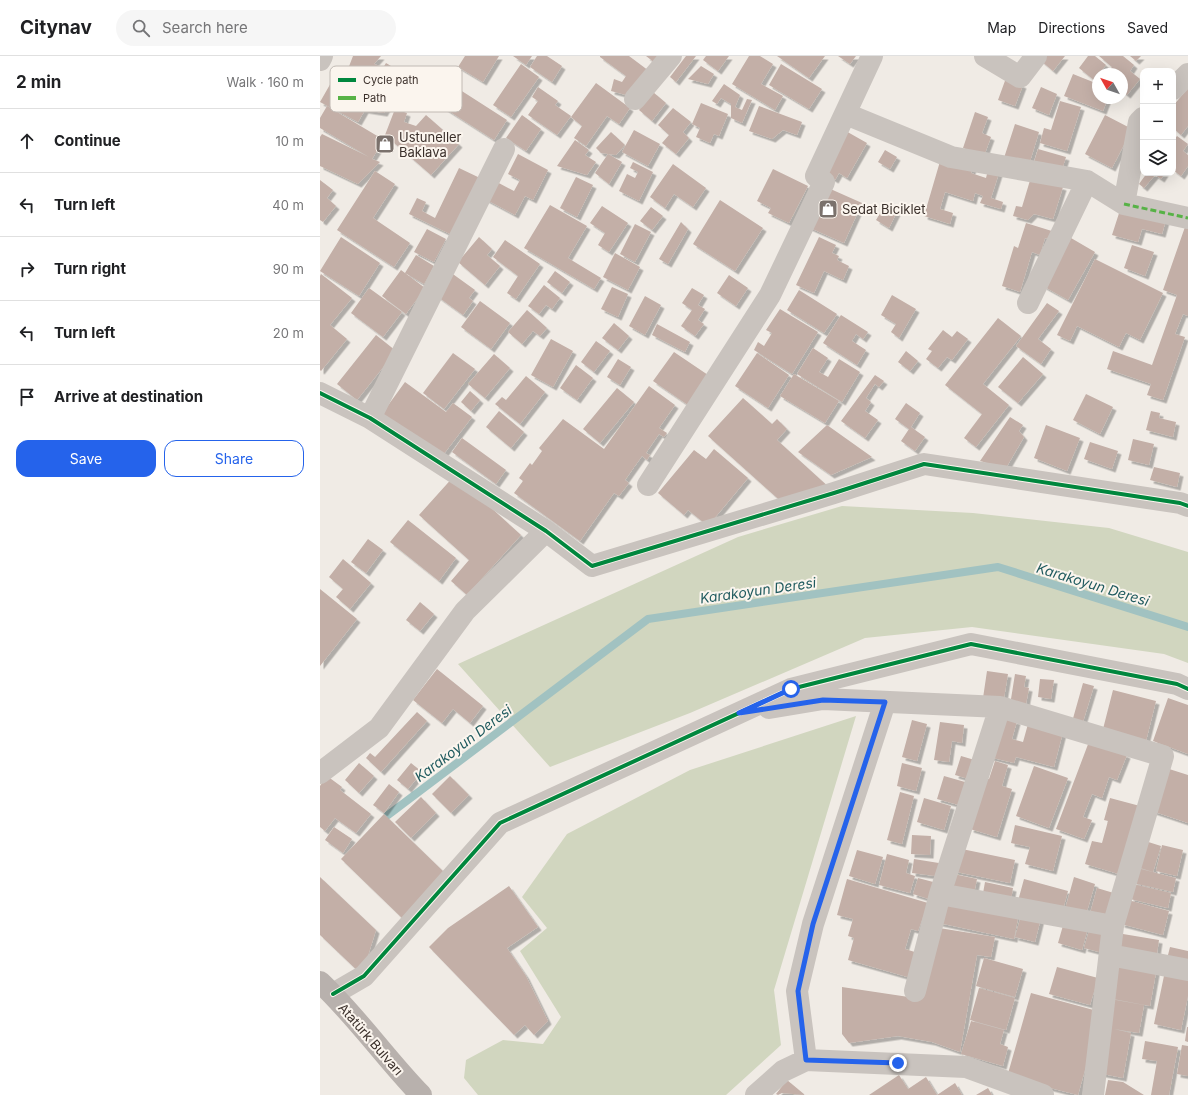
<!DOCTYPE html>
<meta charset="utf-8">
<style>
body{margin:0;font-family:Inter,sans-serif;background:#f6f6f6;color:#202124}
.controls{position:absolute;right:12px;top:12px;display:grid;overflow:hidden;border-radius:8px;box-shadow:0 4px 16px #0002}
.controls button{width:36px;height:36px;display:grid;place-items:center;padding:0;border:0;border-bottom:1px solid #e0e0e0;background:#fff;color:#202124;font:20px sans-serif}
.compass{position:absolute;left:772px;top:12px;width:36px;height:36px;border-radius:50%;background:#fff;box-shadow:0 4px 16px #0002;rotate:310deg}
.stop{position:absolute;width:12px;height:12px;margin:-9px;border:3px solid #2563eb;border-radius:50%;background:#fff}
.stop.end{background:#2563eb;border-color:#fff;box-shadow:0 1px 4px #0008}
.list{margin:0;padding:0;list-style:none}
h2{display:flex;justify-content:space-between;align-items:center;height:52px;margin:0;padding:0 16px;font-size:17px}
h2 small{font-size:13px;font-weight:400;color:#757577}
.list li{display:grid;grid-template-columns:26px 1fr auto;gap:12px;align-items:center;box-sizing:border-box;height:64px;padding:0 16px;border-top:1px solid #e0e0e0}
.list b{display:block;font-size:15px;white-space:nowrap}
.list em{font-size:13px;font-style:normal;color:#757577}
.actions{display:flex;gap:8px;padding:12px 16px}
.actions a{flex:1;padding:9px 0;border:1px solid #2563eb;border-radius:12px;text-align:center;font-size:14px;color:#2563eb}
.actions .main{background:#2563eb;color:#fff}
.icon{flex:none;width:22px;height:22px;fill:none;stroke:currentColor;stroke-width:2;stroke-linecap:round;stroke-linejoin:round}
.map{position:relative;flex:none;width:868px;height:1039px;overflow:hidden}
header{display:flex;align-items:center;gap:24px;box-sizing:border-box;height:56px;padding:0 20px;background:#fff;border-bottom:1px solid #e0e0e0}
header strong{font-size:19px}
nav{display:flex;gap:22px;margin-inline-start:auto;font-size:14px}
.search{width:280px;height:36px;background:#f6f6f6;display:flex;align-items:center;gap:10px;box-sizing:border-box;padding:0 14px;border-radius:22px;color:#757577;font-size:15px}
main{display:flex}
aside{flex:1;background:#fff}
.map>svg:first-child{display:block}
.green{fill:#d1d6bf}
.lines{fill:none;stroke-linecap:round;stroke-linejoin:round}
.stream{stroke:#a1c2c1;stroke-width:8}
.building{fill:#c3afa7;filter:url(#shadow)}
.minor{stroke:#c9c3be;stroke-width:22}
.major{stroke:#b8b1ad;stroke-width:22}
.quiet{stroke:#57b246;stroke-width:3;stroke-dasharray:6 3;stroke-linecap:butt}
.cycleway-casing{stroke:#fbf5ee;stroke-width:6}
.cycleway{stroke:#00873e;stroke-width:4}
.route{stroke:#2563eb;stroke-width:5}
.labels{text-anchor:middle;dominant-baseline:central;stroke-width:4;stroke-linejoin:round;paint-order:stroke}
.poi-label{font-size:13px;fill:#3b302b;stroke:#fbf5ee;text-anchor:start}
.street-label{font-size:13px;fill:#3b302b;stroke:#fbf5ee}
.water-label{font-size:14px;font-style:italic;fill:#1f5a5e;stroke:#fbf5ee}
.key{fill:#fbf5ee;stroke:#c1bab4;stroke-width:1}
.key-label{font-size:11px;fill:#3b302b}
</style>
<header>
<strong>Citynav</strong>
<div class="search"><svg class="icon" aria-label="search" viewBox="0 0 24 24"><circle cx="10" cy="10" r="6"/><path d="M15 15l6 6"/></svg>Search here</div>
<nav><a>Map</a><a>Directions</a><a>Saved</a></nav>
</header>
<main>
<aside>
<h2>2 min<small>Walk · 160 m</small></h2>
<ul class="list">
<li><svg class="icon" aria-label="ahead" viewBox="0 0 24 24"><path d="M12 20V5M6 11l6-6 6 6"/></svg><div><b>Continue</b></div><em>10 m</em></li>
<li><svg class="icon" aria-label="left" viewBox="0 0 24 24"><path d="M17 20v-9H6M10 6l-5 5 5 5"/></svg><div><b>Turn left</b></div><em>40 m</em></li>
<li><svg class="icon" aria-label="right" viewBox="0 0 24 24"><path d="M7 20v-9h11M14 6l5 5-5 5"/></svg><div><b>Turn right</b></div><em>90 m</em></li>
<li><svg class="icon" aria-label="left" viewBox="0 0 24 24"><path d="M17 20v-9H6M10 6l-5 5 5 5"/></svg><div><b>Turn left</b></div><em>20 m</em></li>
<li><svg class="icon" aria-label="arrive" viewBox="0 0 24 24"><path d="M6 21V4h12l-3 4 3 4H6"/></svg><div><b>Arrive at destination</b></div></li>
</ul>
<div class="actions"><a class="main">Save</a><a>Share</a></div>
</aside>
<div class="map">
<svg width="868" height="1039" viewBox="0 0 868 1039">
<defs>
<filter id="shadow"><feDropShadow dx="3.5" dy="3.5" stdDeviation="0" flood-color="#0004"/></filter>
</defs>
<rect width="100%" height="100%" fill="#f0ebe5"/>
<path class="green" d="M522,450L653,457L789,472L868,496V607L844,598L652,571L545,582L370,657L230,711L138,608L418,481Z
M536,660L454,934L461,989L406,1039H158L144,1022L146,1004L183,984L223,988L241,961L200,895L227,872L202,841L247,778L370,714Z"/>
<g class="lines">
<path class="stream" d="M68,759L328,563L678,511L868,571"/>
</g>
<path class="building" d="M33,0H61L54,8L59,10L54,23L28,13Z
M145,0H179L163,26L138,11Z
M193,0H212L206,9Z
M217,0H227L242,10L232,26L210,11Z
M280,0H309L329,15L310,40L291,35L294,23L302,26L306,20L280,1Z
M326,0H341L335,7Z
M366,0H376L356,26L350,21Z
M386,0H409L398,15L383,4Z
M429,0H440L453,8L441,28L463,40L455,54L412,28Z
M457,0H505L489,22Z
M518,0H536L530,8Z
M723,0H745L733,15L720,4Z
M768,0H775L786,9L774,24L759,12Z
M779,0H803L814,9L810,15L820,23L807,39L802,35V18H786L792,11Z
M810,0H821L816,5Z
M66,7L81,16L70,35L55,25Z
M201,8L219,21L191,61L173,49Z
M461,8L502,33L489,53L449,29Z
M381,10L394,18L388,28L368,23Z
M20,11L74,40L64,57L45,54L38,66L0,46Z
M753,18L778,28V42H788L783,55L744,40Z
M686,22L703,29L695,50L678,44Z
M276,27L310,52L299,68L287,60L266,90L254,82L262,70L251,61Z
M404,28L420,39L415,51L422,54L427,43L432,44L422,67L411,62V48L401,42L397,48L392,45Z
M134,30L187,64L174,84L121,50Z
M218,31L238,45L235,49L251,60L237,79L208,59L218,45L212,41Z
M721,31L737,38L729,59L712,52Z
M868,32V70L861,79L853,72V50Z
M333,36L346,47L332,65L319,54Z
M740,45L761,51L747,95L720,87L724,72L731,74Z
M381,47L408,58L399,80L394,78L390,87L376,81L380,72L372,68Z
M7,50L64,84L52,103L60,106L38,128L0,110V81L2,78L49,101L0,72V62Z
M439,50L482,66L477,79L463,74L452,83L429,75Z
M353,52L371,66L363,76L369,82L356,98L342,87L349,79L338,69Z
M75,53L87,57L84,66L96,70L106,59L139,88L111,119L65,79Z
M655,56L668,61L662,77L671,81L664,100L643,92Z
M202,59L221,73L206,95L186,82Z
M785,59L812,73L792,112L765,98Z
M695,68L719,76L708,112L683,105Z
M314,74L340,88L328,110L302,96Z
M524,74L547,87L527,122L519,117L515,124L500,115Z
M291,76L305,89L296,99L281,97L276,92Z
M857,80L868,88L863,95L868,99V110L861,120L853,114V85Z
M255,84L269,94L265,99L276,106L267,119L237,110Z
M718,93L746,101L741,117L713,109Z
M565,94L577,101L570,113L558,106Z
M198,98L228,114L213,144L205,140L195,159L165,143L175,125L194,135L200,124L188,118Z
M288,98L302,106L289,128L275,117Z
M621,102L653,112L651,117L666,122L668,114L679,117L671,142L683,146L681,153L660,147L663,140L655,137L653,145L625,136L620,153L633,157L630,168L604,160Z
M313,106L333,116L319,145L299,135L307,118L315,122L318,116L310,112Z
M353,108L386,132L373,151L354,138L345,152L330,141Z
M139,112L160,122L132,179L89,158L97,142L106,146L102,155L115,162Z
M453,113L488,130L469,167L448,157L451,152L437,145Z
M55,115L75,128L53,162L90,187L74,211L17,174Z
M827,117H845L841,123L835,119L824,132L819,128Z
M256,121L273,129L257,161L240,152Z
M711,121L743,131L733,163L714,158L708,164L693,160L696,150L702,151Z
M0,124L13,134L7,142L16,150L3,166L0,164Z
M506,131L542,147L524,187L488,171Z
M400,144L443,172L415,215L373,188Z
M230,149L267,170L248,202L281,222L274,233L204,192Z
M565,149L577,156L569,172L556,164Z
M282,150L308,167L289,196L278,189L285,177L270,167Z
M331,151L343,160L332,174L320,165Z
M801,151L846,164L842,178L822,173L818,186L792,179Z
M361,166L368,173L348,208L339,203Z
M706,167L735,176L733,184L725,182L720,199L712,196L700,236L682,230L694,190L698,192Z
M315,168L331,176L315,206L300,198Z
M866,168L868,169V260L863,258L855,278L865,281L843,344L827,339L831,328L787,313L793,295L832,309L857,239L843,234Z
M107,173L126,183L114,206L94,196Z
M21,181L60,207L39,240L0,215Z
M159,181L172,193L167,199L180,210L165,229L138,206Z
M499,181L516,189L512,197L519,200L517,204L529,210L523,224L504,215L494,237L476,229Z
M751,182L775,196L748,244L723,230Z
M185,184L220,208L196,243L187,237L198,220L173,201Z
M812,189L834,196L825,220L804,212Z
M295,197L320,211L308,234L283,221Z
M96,199L114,210L104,228L85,217L105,232L86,258L62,240L81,214L85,217Z
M775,203L843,237L820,284L806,277L799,291L757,270L750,285L737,279Z
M235,215L250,226L242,237L227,226Z
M130,216L155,234L149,242L153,245L143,259L114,238Z
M1,218L32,242L10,269L27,283L1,315L0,314V220Z
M409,219L428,232L416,250L397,237Z
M224,229L240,242L232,253L226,249L219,258L208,250Z
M292,231L308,238L298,261L281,253Z
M49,232L82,256L63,281L31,257Z
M372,232L384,239L378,249L385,253L378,264L384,268L375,280L361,270L372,254L362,247Z
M479,234L517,258L504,277L467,254Z
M572,239L596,253L579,282L571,276L576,268L561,259Z
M325,240L341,249L325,279L309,270Z
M160,245L190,267L171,293L141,271Z
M727,247L739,255L718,283L731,293L721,308L696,290Z
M460,253L498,276L472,318L434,294L438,286L444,290L452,277L446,274Z
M207,254L227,272L220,280L213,275L202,288L188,276Z
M521,259L548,276L543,283L536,278L532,285L546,294L537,309L503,287Z
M678,262L701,280L663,328L689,349L656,391L644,382L662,358L625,329Z
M294,267L309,280L298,294L282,282Z
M337,268L370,286L365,296L332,279Z
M623,274L632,281L637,275L648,283L632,304L627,301L618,312L606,303L612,295L608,293Z
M56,279L76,295L37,344L17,328Z
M231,283L253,295L233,331L211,319Z
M276,285L290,295L274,316L261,306Z
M493,292L508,302L499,316L508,321L519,303L540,316L522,346L477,318Z
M586,295L598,305L590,315L578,306Z
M354,296L388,319L368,349L333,325Z
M133,297L155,313L124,353L103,337Z
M437,297L469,319L448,352L415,330Z
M174,298L190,312L165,342L148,328Z
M703,301L723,318L698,347L678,331Z
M298,303L311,311L300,329L287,321Z
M256,309L273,322L257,344L240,332Z
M474,318L519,345L505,367L460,340Z
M555,319L564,325L559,331L555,328L546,342L551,346L545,355L558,364L545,382L521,365Z
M206,320L225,336L200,368L175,348L182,341L186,344Z
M85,326L126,356L133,347L152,361L120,403L61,359Z
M329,330L355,349L339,372L347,377L344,381L339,378L326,397L330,399L327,404L322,400L305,424L309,427L299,440L294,437L260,485L194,437L203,425L199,422L210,407L212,409L222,395L219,392L243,363L284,393Z
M297,332L314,346L280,387L263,373Z
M150,335L160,344L151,355L141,346Z
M766,338L793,351L780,378L753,364Z
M423,342L452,368L457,363L467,373L457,384L512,434L465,449L388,380Z
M586,347L600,357L591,371L605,381L595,395L581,385L589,373L575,363Z
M179,355L204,376L191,392L166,371Z
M831,355L840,357L839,362L856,366L853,381L826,374Z
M690,361L703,369L699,375L704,381L686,412L660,405Z
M507,369L552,401L511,419L478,396Z
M726,369L760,382L747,415L714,402Z
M142,382L186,414L176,428L132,396Z
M813,383L834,388L829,409L808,404Z
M770,386L798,395L792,413L764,403Z
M394,393L428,422L388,470L368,454L364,459L338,437L374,394L386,403Z
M834,411L860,417L857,431L830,424Z
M135,419L201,479L147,539L131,525L149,504L99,459Z
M88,464L136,502L119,525L70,486Z
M48,483L63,494L46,517L31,506Z
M23,503L51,527L30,553L16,541L23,533L9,521Z
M0,533L37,563L0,610Z
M100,546L114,558L100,575L86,564Z
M117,613L163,650L150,667L133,653L122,667L93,644Z
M667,615L688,618L684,642L691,643L695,618L706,620L704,631L709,632L706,648L663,642Z
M720,623L734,624L731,643L718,641Z
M763,627L774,630L762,669L752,666Z
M793,634L836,645L826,685L783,673Z
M848,642L868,649V698L833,685Z
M97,656L107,665L61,716L46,702L50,697L55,701Z
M680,661L697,665L692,683L703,686L708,668L743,676L734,711L696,701L694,707L669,701Z
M592,664L607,668L597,705L582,701Z
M620,666L644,669L642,687L632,685L629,706L614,704Z
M770,683L807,699L797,724L789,721L782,742L772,738L763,761L772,764L764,783L736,773Z
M641,700L658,705L652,724L635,719Z
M675,705L688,709L682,730L692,733L677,781L650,773L665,722L669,723Z
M39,707L54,720L39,737L25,724Z
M91,707L102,716L88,733L77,724Z
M582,707L602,712L596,735L577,730Z
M714,710L748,722L729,772L696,760Z
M846,712L868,719V767L832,755Z
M7,720L22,731L20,734L51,758L36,777L15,762L5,775L0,771V730Z
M130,720L149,739L131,757L112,738Z
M624,720L652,728L646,751L617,743Z
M69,728L79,736L64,757L53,749Z
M580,736L594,740L582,788L567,784Z
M101,741L116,757L91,782L75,766Z
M604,742L631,750L624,774L597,766Z
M790,742L820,750L802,819L765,808L772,785L782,787L788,765L784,764Z
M64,758L125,817L82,862L21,803Z
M695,769L742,780L733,815L705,808L710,791L691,787Z
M14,771L32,783L23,797L5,784Z
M592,779L611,780L610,799L591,798Z
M822,784L841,790L833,816L814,810Z
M842,789L863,794L857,820L836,815Z
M637,792L695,804L690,827L632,815Z
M537,794L563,801L555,828L529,820Z
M567,798L589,804L586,817L595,820L590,837L559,829Z
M594,803L625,808L623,821L592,817Z
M817,812L856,822L853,836L813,827Z
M629,817L657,823L653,842L625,836Z
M0,821L56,874L42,919L0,879Z
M754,821L775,828L765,862L744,857Z
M598,822L617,827L612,844L593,838Z
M527,823L608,847L598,875L591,873L585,893L598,897L591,922L528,904L534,882L528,880L533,863L517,859Z
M704,823L748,835L742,857L698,845Z
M665,826L693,832L690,849L662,843Z
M813,828L851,837L848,852L810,843Z
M189,830L218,871L187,892L206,920L228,965L214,979L205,969L194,979L109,891L128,872Z
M777,832L797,838L790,867L769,861Z
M624,841L699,857L694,883L619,867Z
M808,844L849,855L843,879L801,868Z
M702,856L721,862L715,886L695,881Z
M744,866L768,872L762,894L738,887Z
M613,871L675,881L671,901L657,899L640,996L612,986L578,980L529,987L522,978V931L602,943Z
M770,871L789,876L783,897L764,892Z
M797,877L839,884L836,904L793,897Z
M850,891L868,895V912L846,907Z
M664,902L703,913L695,941L656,930Z
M794,904L837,911L830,950L788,942Z
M737,911L778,922L770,949L729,938Z
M845,915L868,920V940L861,974L834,968Z
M659,932L695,942L686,974L650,964Z
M711,937L781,956L758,1039L687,1021Z
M790,943L824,949L819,977L794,973L811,977L803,1022L778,1017Z
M651,965L684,974L680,988L688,991L683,1010L641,998Z
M867,971H868V986L865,985Z
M825,985L858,991L849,1039H831L837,1005L822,1003Z
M862,989L868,990V1020L857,1018Z
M579,1019L588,1033L606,1021L617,1039L635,1027L642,1039H549Z
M467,1024L485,1039L462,1037L458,1039L456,1038Z
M788,1024L803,1026L824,1039H785Z
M668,1032L672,1039H656Z"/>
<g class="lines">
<path class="minor" d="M665,0L700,21L716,0
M0,4L2,0
M853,33L868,18
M315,43L351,0
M526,58L631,101L767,125L804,148L819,66L823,62
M804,148L868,162
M708,247L767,125
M0,337L50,362L226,475L272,510L514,437L604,408L860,447L868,450
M50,362L184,93
M328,429L450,239L504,126L496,120L552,0
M449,652L503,643L680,651L843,700L793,870L773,1039
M0,717L59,672L145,555L226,475
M620,838L793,870
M790,899L868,914
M595,935L620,838L680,651
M13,938L44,920L180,767L471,633L651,588L857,628L868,633
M486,1004L477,935L493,868L565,646
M436,1039L463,1015L486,1004L646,1011L723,1039"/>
<path class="major" d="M0,926C37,961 66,1003 101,1039"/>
<path class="quiet" d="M804,148L868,162"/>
<g class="cycleway-casing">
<path id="cycleway" d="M0,337L50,362L226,475L272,510L514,437L604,408L860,447L868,450
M13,938L44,920L180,767L471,633L651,588L857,628L868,633"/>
</g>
<use href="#cycleway" class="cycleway"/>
</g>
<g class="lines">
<path class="route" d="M471,633L419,657L503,644L565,646L493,868L478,935L486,1004L578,1007"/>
</g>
<defs>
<g id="shop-square" transform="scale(1)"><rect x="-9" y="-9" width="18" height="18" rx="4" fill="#7a716c" stroke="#fbf5ee"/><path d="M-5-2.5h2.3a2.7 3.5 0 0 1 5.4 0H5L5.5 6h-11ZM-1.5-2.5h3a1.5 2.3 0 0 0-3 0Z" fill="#fff"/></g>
</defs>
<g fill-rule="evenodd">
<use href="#shop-square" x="65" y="88"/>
<use href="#shop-square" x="508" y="153"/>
</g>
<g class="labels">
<g class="poi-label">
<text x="79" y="81">Ustuneller<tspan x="79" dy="15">Baklava</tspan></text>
<text x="522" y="153">Sedat Biciklet</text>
</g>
<g class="street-label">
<text transform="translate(51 983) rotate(49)">Atatürk Bulvarı</text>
</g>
<g class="water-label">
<text transform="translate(773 528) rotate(17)">Karakoyun Deresi</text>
<text transform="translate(438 534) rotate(-8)">Karakoyun Deresi</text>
<text transform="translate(143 687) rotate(-37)">Karakoyun Deresi</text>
</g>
</g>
<rect x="10" y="10" width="132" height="46" rx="6" class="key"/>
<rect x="18" y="22" width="18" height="4" fill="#00873e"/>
<rect x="18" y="40" width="18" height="4" fill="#57b246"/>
<g class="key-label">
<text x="43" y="28">Cycle path</text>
<text x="43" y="46">Path</text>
</g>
</svg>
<div class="controls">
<button>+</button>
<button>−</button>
<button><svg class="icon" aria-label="layers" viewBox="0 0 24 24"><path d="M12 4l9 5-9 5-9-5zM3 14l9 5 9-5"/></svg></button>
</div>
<svg class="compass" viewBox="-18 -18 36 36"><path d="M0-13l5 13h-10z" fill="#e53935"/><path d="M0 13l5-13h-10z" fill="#757577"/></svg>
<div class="stop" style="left:471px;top:633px"></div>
<div class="stop end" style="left:578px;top:1007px"></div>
</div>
</main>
